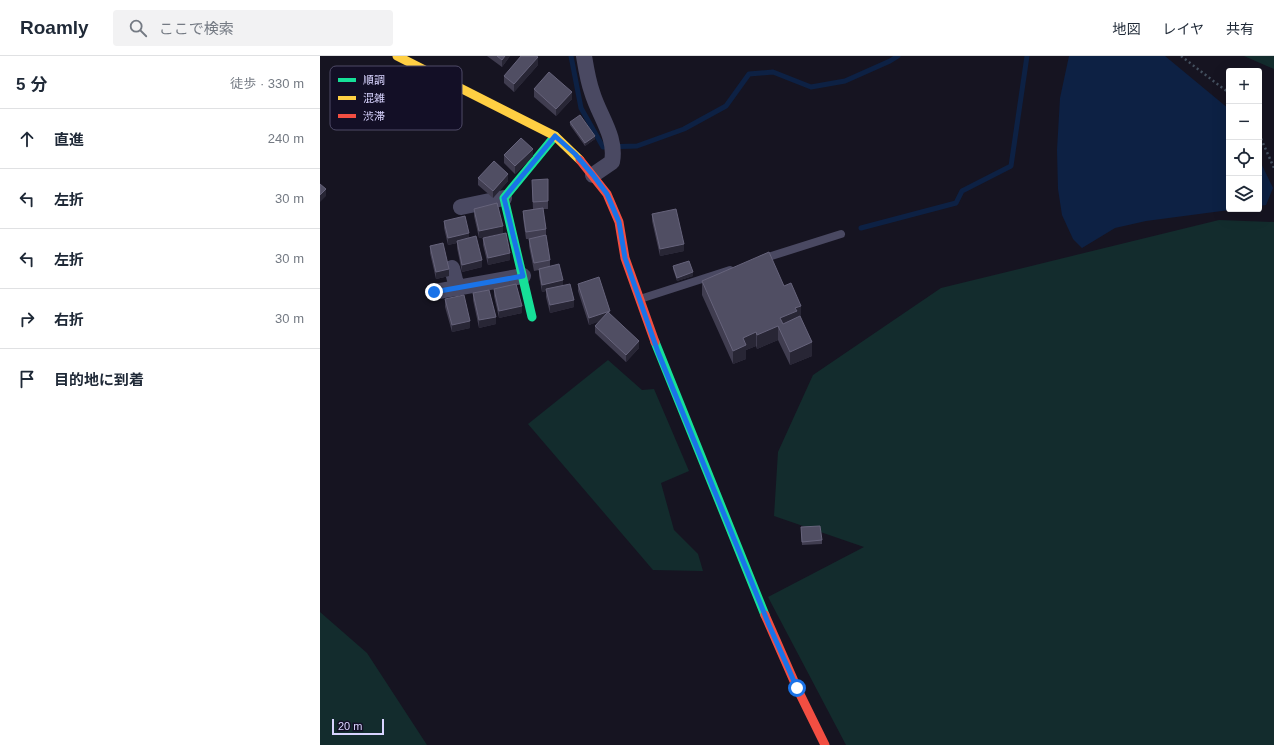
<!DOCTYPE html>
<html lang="ja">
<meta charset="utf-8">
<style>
body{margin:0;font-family:Arial,"Noto Sans JP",sans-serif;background:#f2f2f3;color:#1f2937}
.controls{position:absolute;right:12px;top:12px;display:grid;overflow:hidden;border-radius:4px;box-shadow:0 4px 16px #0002}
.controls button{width:36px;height:36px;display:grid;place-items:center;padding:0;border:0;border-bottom:1px solid #e0e1e3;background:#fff;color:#1f2937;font:20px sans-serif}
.scale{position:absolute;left:12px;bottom:10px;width:52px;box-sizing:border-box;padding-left:4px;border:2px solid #d9d4ff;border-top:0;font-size:11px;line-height:14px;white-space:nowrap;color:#d9d4ff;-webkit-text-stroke:3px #130f26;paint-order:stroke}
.stop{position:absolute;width:12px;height:12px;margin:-9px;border:3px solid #1a73e8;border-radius:50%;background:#fff}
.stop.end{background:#1a73e8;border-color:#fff;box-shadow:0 1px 4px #0008}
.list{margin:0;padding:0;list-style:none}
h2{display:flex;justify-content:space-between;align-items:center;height:52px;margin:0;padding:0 16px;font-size:17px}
h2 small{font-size:13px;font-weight:400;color:#747a83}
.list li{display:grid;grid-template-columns:26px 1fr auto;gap:12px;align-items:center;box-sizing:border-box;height:60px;padding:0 16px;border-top:1px solid #e0e1e3}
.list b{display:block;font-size:15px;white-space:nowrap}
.list em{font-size:13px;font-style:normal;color:#747a83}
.icon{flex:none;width:22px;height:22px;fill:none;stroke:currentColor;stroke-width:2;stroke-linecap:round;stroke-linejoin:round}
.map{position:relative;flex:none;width:954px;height:689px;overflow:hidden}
header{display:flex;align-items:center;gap:24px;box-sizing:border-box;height:56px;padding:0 20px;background:#fff;border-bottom:1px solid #e0e1e3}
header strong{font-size:19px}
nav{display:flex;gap:22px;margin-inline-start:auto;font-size:14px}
.search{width:280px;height:36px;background:#f2f2f3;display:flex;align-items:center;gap:10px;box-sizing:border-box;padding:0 14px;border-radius:4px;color:#747a83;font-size:15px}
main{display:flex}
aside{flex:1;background:#fff}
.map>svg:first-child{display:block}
.green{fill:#132c2d}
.water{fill:#0d2144}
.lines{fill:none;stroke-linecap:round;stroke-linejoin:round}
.stream{stroke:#0d2144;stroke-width:5}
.path{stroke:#44505f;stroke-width:2.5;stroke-dasharray:2 3;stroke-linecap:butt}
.lane{stroke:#4a4962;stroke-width:8}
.street{stroke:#4a4962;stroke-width:16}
.fast{stroke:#16e098;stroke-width:9}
.slow{stroke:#ffcf43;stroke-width:9}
.jam{stroke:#f24e42;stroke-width:9}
.wall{fill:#403d50}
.shaded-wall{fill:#282635}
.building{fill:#504e63;stroke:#66637b}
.route{stroke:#1a73e8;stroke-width:5}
.key{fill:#130f26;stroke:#4e4a67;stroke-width:1}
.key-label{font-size:11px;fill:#d9d4ff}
</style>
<header>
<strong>Roamly</strong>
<div class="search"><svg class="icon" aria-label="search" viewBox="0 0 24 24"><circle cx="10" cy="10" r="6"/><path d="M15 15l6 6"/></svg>ここで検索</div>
<nav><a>地図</a><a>レイヤ</a><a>共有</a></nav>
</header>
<main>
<aside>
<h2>5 分<small>徒歩 · 330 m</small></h2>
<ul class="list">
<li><svg class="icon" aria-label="ahead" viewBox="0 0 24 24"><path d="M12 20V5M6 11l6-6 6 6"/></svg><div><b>直進</b></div><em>240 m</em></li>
<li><svg class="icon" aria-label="left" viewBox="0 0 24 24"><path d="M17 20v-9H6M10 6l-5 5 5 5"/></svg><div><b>左折</b></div><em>30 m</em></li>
<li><svg class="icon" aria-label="left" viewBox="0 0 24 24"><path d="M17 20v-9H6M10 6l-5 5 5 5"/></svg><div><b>左折</b></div><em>30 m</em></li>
<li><svg class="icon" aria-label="right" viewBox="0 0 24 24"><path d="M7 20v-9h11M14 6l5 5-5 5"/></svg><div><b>右折</b></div><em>30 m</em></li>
<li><svg class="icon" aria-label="arrive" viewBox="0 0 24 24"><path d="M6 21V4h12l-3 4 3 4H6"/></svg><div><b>目的地に到着</b></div></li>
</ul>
</aside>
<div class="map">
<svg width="954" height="689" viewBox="0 0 954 689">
<rect width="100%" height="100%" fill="#161421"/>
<path class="green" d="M924,0H954V13Z
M899,164L954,166V689H526L448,541L544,491L454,460L458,396L493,319L621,232Z
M288,304L322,334L334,333L369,415L341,427L354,474L378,498L383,515L333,514L208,368Z
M0,556L47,597L107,689H0Z"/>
<path class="water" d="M749,0H845L909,53V153H917L826,165L795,172L762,192L753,183L742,159L738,133L737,94L740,42Z
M939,103L953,132L946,149L939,150Z"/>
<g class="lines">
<path class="stream" d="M251,0L261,52L283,91L317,90L364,73L406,50L429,18L453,16L491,31L525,25L570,5L578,0
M541,172L636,147L642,135L691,110L707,0"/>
<path class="path" d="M861,0L909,37
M939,78L954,112"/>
<path class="lane" d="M442,203L521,178
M320,243L410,214"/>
<path class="street" d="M264,0C266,12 268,25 272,36C279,60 297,81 292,106L273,119
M141,151L184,142
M132,212L137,232
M114,236L203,220"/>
<path class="fast" d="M212,261L184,142L235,80
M335,286L445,559"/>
<path class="slow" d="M77,0L235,80L260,104"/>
<path class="jam" d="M260,104L287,138L299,166L305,202L335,286
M445,559L477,632L505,689"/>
</g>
<path class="wall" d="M167,0H190L182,11Z
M218,9L194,36L184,27V20Z
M214,33L252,43L236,60L214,41Z
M250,66L275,83L265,90L250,69Z
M184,99L213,100L195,118L184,107Z
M158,122L188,125L173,142L158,129Z
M228,123V153H223L226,173V180L230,204V210L243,229L254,251L230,257L226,241V235L222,236L219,220V214L214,215L209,190V183H206L203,162V155L218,153H213L212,131Z
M154,153L183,177L159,182L154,160Z
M332,158L364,195L340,200L332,165Z
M124,165L149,182L162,211L142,216L137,192V187L128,189L124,172Z
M163,182L190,204L168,209L163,189Z
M110,190L129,220L116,223L110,197Z
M353,210L373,220L357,225L353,213Z
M382,225L464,230L481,262L492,300L470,309L458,284L437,293L436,290L426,294V303L413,308L382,239Z
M258,228L290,258L319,292L306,306L275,277V270L279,265L269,269L258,235Z
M174,233L202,257L179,262L174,240Z
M153,237L176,268L159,272L153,244Z
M125,243L150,272L132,276L125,251Z
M481,475L502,484V488L482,489Z"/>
<path class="shaded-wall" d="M185,0H190L182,11V4Z
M218,1V9L194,36V28Z
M252,36V43L236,60V53Z
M275,80V83L265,90V87Z
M213,93V100L195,118V110Z
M188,118V125L173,142V135Z
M6,133V140L0,146V139Z
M183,170V177L159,182V175Z
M149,177V184L137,185V187L128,189V182Z
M364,188V195L340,200V193Z
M190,197V204L168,209V202Z
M162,204V211L142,216V209Z
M129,213V220L116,223V216Z
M373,216V220L357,225V222Z
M243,224V231L226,233V235L222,236V229Z
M254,244V251L230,257V249Z
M202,250V257L179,262V255Z
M481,250V264L461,275L460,262L475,252Z
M290,255V262L269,269V262Z
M176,261V268L159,272V264Z
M150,265V272L132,276V269Z
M458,270V284L437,293V279Z
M436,276V290L426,294V303L413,308V295L423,282Z
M319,285V292L306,306V299Z
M492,286V300L470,309V296Z"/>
<path class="building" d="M177,0H185L182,4Z
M201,0H216L218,1L194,28L184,20Z
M229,16L252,36L236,53L214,33Z
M260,59L275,80L265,87L250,66Z
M201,82L213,93L195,110L184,99Z
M174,105L188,118L173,135L158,122Z
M228,123V145L213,146L212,124Z
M0,128L6,133L0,139Z
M177,147L183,170L159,175L154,153Z
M223,152L226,173L206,176L203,155Z
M356,153L364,188L340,193L332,158Z
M145,160L149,177L128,182L124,165Z
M186,177L190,197L168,202L163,182Z
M226,179L230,204L214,207L209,183Z
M156,180L162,204L142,209L137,185Z
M123,187L129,213L116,216L110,190Z
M449,196L464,230L471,227L481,250L475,252L477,255L460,262L463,268L480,260L492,286L470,296L458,270L437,279L436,276L423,282L426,289L413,295L382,225Z
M369,205L373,216L357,222L353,210Z
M239,208L243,224L222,229L219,213Z
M279,221L290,255L269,262L258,228Z
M196,228L202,250L179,255L174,233Z
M250,228L254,244L230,249L226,233Z
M169,234L176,261L159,264L153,237Z
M144,239L150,265L132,269L125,243Z
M288,256L319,285L306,299L275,270Z
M500,470L502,484L482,486L481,471Z"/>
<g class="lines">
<path class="route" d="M114,236L203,220L184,142L235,80L255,98L273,119L287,138L299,166L305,202L338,296L449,569L477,632"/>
</g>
<rect x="10" y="10" width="132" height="64" rx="6" class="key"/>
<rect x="18" y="22" width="18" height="4" fill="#16e098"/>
<rect x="18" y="40" width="18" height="4" fill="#ffcf43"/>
<rect x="18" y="58" width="18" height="4" fill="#f24e42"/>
<g class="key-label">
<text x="43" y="28">順調</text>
<text x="43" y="46">混雑</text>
<text x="43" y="64">渋滞</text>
</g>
</svg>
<div class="controls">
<button>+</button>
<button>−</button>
<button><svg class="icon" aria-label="locate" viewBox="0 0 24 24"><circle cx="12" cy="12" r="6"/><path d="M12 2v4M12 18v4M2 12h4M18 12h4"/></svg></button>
<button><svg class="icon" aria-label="layers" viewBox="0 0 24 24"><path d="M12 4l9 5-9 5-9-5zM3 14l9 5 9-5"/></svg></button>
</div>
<div class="scale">20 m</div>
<div class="stop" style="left:477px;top:632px"></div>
<div class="stop end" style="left:114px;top:236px"></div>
</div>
</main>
